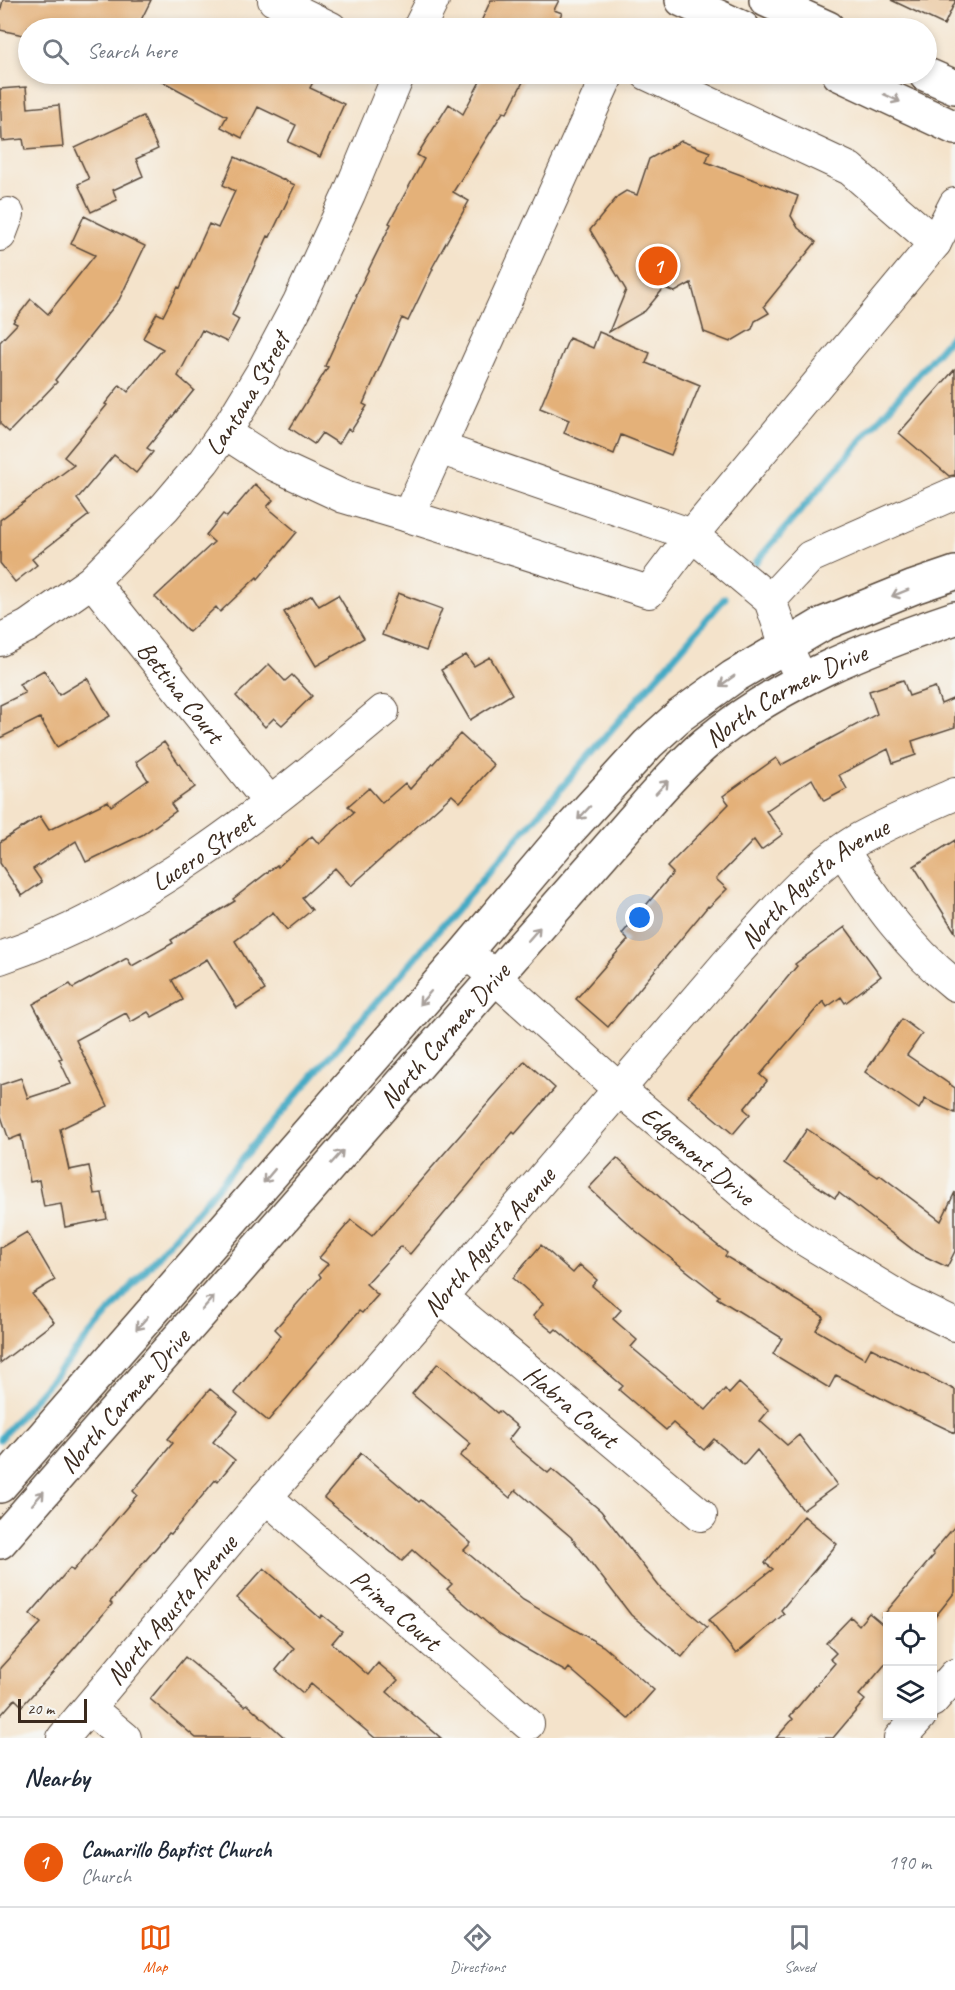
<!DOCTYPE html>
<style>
body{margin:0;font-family:Caveat,sans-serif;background:#f2f2f3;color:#1f2937}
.controls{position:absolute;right:18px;bottom:18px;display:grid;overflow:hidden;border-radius:0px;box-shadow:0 3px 9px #0003}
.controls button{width:54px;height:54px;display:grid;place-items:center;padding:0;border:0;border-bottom:2px solid #e0e1e3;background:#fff;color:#1f2937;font:30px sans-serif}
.scale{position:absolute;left:18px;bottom:15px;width:69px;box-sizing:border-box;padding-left:6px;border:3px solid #3b2a1e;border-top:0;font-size:16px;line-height:21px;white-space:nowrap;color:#3b2a1e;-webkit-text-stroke:4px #f6f6f2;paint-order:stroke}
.you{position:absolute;left:640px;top:918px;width:21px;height:21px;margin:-15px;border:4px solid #fff;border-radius:50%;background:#1a73e8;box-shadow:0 0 0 9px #1a73e833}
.badge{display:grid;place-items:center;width:39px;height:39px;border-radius:50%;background:#ea580c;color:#fff;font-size:20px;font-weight:700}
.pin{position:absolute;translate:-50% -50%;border:3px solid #fff;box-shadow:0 2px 6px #0006}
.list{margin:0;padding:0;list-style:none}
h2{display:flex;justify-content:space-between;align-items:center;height:78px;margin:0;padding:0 24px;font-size:26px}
h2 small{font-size:20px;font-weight:400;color:#747a83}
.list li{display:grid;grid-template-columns:39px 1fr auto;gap:18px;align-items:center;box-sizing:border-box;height:90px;padding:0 24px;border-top:2px solid #e0e1e3}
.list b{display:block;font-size:22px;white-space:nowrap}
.list p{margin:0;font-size:20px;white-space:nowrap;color:#747a83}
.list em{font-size:20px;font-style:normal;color:#747a83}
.icon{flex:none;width:33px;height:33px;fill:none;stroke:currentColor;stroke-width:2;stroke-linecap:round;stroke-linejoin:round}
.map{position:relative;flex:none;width:955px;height:1738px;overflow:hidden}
.search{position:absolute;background:#fff;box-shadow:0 3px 9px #0003;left:18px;right:18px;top:18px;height:66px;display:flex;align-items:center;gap:15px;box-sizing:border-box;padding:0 21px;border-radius:33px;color:#747a83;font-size:22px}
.sheet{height:168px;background:#fff}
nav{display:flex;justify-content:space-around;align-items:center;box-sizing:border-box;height:84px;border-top:2px solid #e0e1e3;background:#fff;font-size:16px;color:#747a83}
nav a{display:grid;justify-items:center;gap:3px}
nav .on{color:#ea580c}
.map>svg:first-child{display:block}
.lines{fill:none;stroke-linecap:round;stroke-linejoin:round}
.stream{stroke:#45aac5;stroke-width:7}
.building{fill:#e4b179}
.minor-casing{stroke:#574638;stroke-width:34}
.major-casing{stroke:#574638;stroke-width:36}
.minor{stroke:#fff;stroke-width:32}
.major{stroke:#fff;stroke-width:33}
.oneway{stroke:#a79f9a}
.labels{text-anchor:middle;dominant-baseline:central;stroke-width:4.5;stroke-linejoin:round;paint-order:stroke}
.street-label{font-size:26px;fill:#3b2a1e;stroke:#f6f6f2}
</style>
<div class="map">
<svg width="955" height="1738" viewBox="0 0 955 1738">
<rect width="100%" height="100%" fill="#f6f6f2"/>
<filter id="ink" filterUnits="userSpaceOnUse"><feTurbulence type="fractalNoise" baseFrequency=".0167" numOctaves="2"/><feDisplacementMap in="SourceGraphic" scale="12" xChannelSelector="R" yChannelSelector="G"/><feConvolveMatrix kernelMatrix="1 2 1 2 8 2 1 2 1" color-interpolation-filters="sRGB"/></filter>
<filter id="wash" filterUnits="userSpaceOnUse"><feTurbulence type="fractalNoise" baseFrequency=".008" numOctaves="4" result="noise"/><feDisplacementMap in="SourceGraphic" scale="24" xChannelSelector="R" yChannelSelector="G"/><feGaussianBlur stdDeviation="1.35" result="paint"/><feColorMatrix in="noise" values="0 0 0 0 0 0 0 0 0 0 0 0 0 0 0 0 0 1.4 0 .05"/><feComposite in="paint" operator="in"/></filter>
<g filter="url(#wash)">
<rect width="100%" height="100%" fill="#f4e3cb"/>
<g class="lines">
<path class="stream" d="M756,562L955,332
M0,1439L725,598"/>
</g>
<g id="blocks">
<path class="building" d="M3,0H151L137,28H28V36L0,30V12Z
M491,0H559L554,10L562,13L554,28H478Z
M891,0H955V2L944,25Z
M149,74H300L314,80L310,88L344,104L320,157L288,142L296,125L258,107L242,138L221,127L227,116Z
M484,74H527L507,113L503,112L453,192L469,201L432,268L433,269L408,321L402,318L363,404L367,406L351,431L348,429L339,444L322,433L314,444L290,428L328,367L325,366L357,296L356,295L391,224L389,223L424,159L417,155L449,104L463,114Z
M26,87L28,108L59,105L63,147L25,150L23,139L2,141L0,89Z
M143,116L158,149L136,159L143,176L113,190L117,200L91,212L78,184L89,179L75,148Z
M681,141L710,152L706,162L798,196L791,216L798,228L816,242L764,306L769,313L755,321L752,329L730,342L704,332L691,283L675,292L664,288L645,311L609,332L626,290L590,230L618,196L626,191L637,195L649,159Z
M235,157L295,185L270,237L268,236L232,315L239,319L227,342L202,330L178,376L194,390L147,448L153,452L136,473L114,455L77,499L89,515L32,559L37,565L15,582L0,563V520L74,465L64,457L107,405L105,404L120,385L128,392L163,349L143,338L157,313L163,316L178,287L180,288L209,224L218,228L235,191L223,185Z
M84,216L145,246L119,300L55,380L57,382L9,432L0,424V342L17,324L13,322L31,299L48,314L95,255L71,244Z
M599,332L650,353L646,363L700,385L671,455L621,435L614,454L564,433L569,420L540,408L569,338L593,348Z
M955,369V475L949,476L899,433Z
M255,484L273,500L267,507L297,532L258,579L257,577L220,612L216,607L189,632L155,597L214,542L206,535L223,514L227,517Z
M398,593L442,609L426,651L382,635Z
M312,595L319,606L338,595L364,638L316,666L284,612Z
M466,655L474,666L490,657L512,694L470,720L441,670Z
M269,664L285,681L292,675L312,696L282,725L274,718L265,727L236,696Z
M44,670L59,695L87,678L110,716L57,747L40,718L0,738V705L25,693L19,684Z
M903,680L909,696L935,687L941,704L955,698V727L912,741L916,755L893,763L888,749L839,775L847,789L824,801L812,779L766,811L783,834L761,850L754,840L716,879L727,889L709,907L708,906L608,1027L576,999L628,940L622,934L673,873L667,867L729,804L723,796L776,758L781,765L877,714L869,691Z
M460,734L494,765L460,802L452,795L351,886L335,868L302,898L312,910L287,930L273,912L235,941L265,990L237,1008L207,959L172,980L183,1000L152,1017L148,1012L131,1022L126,1013L76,1040L108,1106L60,1129L69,1170L89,1166L94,1194L102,1193L107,1219L65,1227L61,1204L44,1207L39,1180L30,1182L21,1135L9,1140L0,1113V1085L21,1078L28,1098L71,1084L59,1059L62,1058L33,1004L70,984L73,988L127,958L132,966L173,943L171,940L235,901L233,899L277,865L278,867L312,836L319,844L354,812L348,806L369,788L382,803L405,783L410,789Z
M164,742L195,787L171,804L176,811L142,835L86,862L76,841L33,869L42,882L22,896L0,863V842L40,816L49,830L108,801L111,806L148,780L136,762Z
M955,840V932L914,866Z
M845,927L881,976L845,1003L841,997L827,1007L823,1001L760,1075L767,1081L744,1109L750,1114L733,1134L688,1096L797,966L795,964Z
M902,1019L922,1034L907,1055L955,1088V1113L925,1099L919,1109L865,1072Z
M525,1061L555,1088L515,1134L513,1132L410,1254L401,1246L366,1284L378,1295L362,1313L359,1311L306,1373L307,1374L268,1421L234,1393L281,1335L275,1329L321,1277L319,1274L328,1264L319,1258L351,1220L372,1236Z
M807,1129L878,1177L880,1175L941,1221L955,1192V1251L947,1267L916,1252L839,1193L835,1198L784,1163Z
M617,1158L678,1214L727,1253L725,1256L824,1317L816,1330L865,1359L871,1348L955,1390V1433L909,1411L908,1412L836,1375L829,1388L773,1354L782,1338L717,1298L719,1296L636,1231L589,1188Z
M27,1232L55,1280L32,1294L54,1322L0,1363V1248Z
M541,1245L573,1273L580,1265L597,1280L592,1286L621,1310L613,1319L637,1340L631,1347L706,1410L725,1389L729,1394L739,1383L769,1410L760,1421L787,1445L799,1435L837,1485L803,1510L757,1450L744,1465L714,1439L704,1450L673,1423L666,1430L619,1390L623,1386L556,1329L553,1332L533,1316L543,1304L513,1278Z
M438,1363L497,1413L499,1411L518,1427L508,1440L548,1473L552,1469L601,1511L661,1589L707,1627L682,1657L631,1615L571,1537L516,1490L510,1498L460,1456L471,1444L412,1394Z
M210,1389L238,1412L213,1442L235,1460L218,1481L216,1479L171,1534L169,1533L110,1602L112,1604L66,1658L22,1706L15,1699L0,1716V1668L41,1623L30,1614L70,1568L73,1571L137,1495L133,1491L173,1443L168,1439Z
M361,1453L419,1502L421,1500L471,1543L464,1550L523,1600L603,1646L654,1690L628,1719L569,1668L566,1672L500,1634L447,1589L452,1584L413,1550L402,1561L324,1498Z
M804,1516L837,1544L781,1610L784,1614L736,1654L709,1620L773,1569L765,1563Z
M955,1526V1592L935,1617H882L934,1555L932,1553Z
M264,1568L320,1618L322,1615L342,1631L332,1643L368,1675L378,1663L398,1680L387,1692L441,1738H375L311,1684L303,1693L276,1670L294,1648L237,1598Z
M869,1613L888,1629V1661L859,1695L865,1700L833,1738H776L793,1719L790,1716L835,1663L830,1659L836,1653L826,1643L851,1617L859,1625Z
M185,1657L245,1706L247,1704L285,1738H196L150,1699Z"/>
</g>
</g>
<g filter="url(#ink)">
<use href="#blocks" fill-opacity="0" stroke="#574638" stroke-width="1.5"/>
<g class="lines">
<g class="minor-casing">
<g id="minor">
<path d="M274,0L331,28"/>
<path d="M419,28L433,0"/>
<path d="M608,74L439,448L692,535L935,243L955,204"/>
<path d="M647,74L850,169L935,243"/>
<path d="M0,235L8,214"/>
<path d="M224,432L275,465L344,497L408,516"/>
<path d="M439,448L408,516L649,592L692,535L770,600L786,646L802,680"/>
<path id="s1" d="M92,581L270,803"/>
<path d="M770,600L810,557L955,493"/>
<path id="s2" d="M0,640L28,626L92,581L165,507L204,461L231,423L262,372L299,302L349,194L399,74"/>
<path d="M843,851C874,899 909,949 955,985"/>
<path id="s3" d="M464,954L480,964L620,1090L762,1209L802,1238L904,1300L955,1325"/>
<path id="s4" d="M0,958C145,909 267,808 383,711"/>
<path id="s5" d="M441,1297L701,1515"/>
<path id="s6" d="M266,1497L528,1724"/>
<path d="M932,1701L955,1675"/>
<path d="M89,1708L125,1738"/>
<path id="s7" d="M63,1738L266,1497L441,1297L729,961C767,920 810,867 859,839C890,822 923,808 955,794"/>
<path d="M900,1738L920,1716"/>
</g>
</g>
<g class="major-casing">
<g id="major">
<path d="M682,0L743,28"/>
<path d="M766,0L828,28"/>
<path d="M839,74L955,128"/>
<path d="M925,74L955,87"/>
<path d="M0,1486L464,954L561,839L648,744L679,716L733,677L823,624L914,587L955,573"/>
<path id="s8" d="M0,1542L630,823C654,796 678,767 706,743C779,682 866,648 955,618"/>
</g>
</g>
<use href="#minor" class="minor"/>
<use href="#major" class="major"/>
</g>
<defs><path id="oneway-shaft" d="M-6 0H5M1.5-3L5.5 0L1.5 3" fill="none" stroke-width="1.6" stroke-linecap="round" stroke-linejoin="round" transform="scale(1.5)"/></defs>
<g class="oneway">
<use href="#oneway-shaft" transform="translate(892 98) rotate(25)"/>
<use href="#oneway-shaft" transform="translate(900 593) rotate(158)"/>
<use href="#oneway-shaft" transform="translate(727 681) rotate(145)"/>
<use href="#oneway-shaft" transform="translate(662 787) rotate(-47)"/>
<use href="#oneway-shaft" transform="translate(584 813) rotate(133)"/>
<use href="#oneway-shaft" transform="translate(534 934) rotate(-49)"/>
<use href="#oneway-shaft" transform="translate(425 998) rotate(131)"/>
<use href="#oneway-shaft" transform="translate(337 1157) rotate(-48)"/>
<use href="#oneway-shaft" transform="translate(269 1176) rotate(130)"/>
<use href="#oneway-shaft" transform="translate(208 1303) rotate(-49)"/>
<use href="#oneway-shaft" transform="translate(142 1323) rotate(131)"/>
<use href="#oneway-shaft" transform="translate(38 1498) rotate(-49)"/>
</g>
</g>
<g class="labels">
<g class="street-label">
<text stroke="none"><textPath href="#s2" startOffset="354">Lantana Street</textPath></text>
<text stroke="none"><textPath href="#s1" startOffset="142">Bettina Court</textPath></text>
<text stroke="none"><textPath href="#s8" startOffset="1160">North Carmen Drive</textPath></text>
<text stroke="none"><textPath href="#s4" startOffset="230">Lucero Street</textPath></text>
<text stroke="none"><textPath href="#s7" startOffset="1140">North Agusta Avenue</textPath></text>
<text stroke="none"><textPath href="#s8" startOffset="674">North Carmen Drive</textPath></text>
<text stroke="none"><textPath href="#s3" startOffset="309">Edgemont Drive</textPath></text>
<text stroke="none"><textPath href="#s7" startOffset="654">North Agusta Avenue</textPath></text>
<text stroke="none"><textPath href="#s8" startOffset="188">North Carmen Drive</textPath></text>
<text stroke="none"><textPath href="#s5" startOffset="170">Habra Court</textPath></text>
<text stroke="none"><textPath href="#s7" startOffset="168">North Agusta Avenue</textPath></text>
<text stroke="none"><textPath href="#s6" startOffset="172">Prima Court</textPath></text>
</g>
</g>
</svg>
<div class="controls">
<button><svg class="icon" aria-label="locate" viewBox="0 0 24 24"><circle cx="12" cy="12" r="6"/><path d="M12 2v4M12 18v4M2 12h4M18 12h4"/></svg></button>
<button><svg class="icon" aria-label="layers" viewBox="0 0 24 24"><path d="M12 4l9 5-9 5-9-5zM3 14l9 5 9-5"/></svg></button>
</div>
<div class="scale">20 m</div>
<div class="you"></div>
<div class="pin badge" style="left:658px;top:266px">1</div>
<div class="search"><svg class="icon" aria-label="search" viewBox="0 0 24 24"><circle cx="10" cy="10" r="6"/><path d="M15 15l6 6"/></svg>Search here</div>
</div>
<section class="sheet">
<h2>Nearby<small></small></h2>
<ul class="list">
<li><span class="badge">1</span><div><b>Camarillo Baptist Church</b><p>Church</p></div><em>190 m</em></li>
</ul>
</section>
<nav>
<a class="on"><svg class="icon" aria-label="map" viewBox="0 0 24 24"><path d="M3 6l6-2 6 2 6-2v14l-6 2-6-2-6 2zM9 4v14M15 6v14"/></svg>Map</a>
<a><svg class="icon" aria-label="directions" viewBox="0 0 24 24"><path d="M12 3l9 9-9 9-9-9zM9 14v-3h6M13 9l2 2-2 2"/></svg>Directions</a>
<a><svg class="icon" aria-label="saved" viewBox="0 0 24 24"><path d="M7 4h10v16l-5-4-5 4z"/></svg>Saved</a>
</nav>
